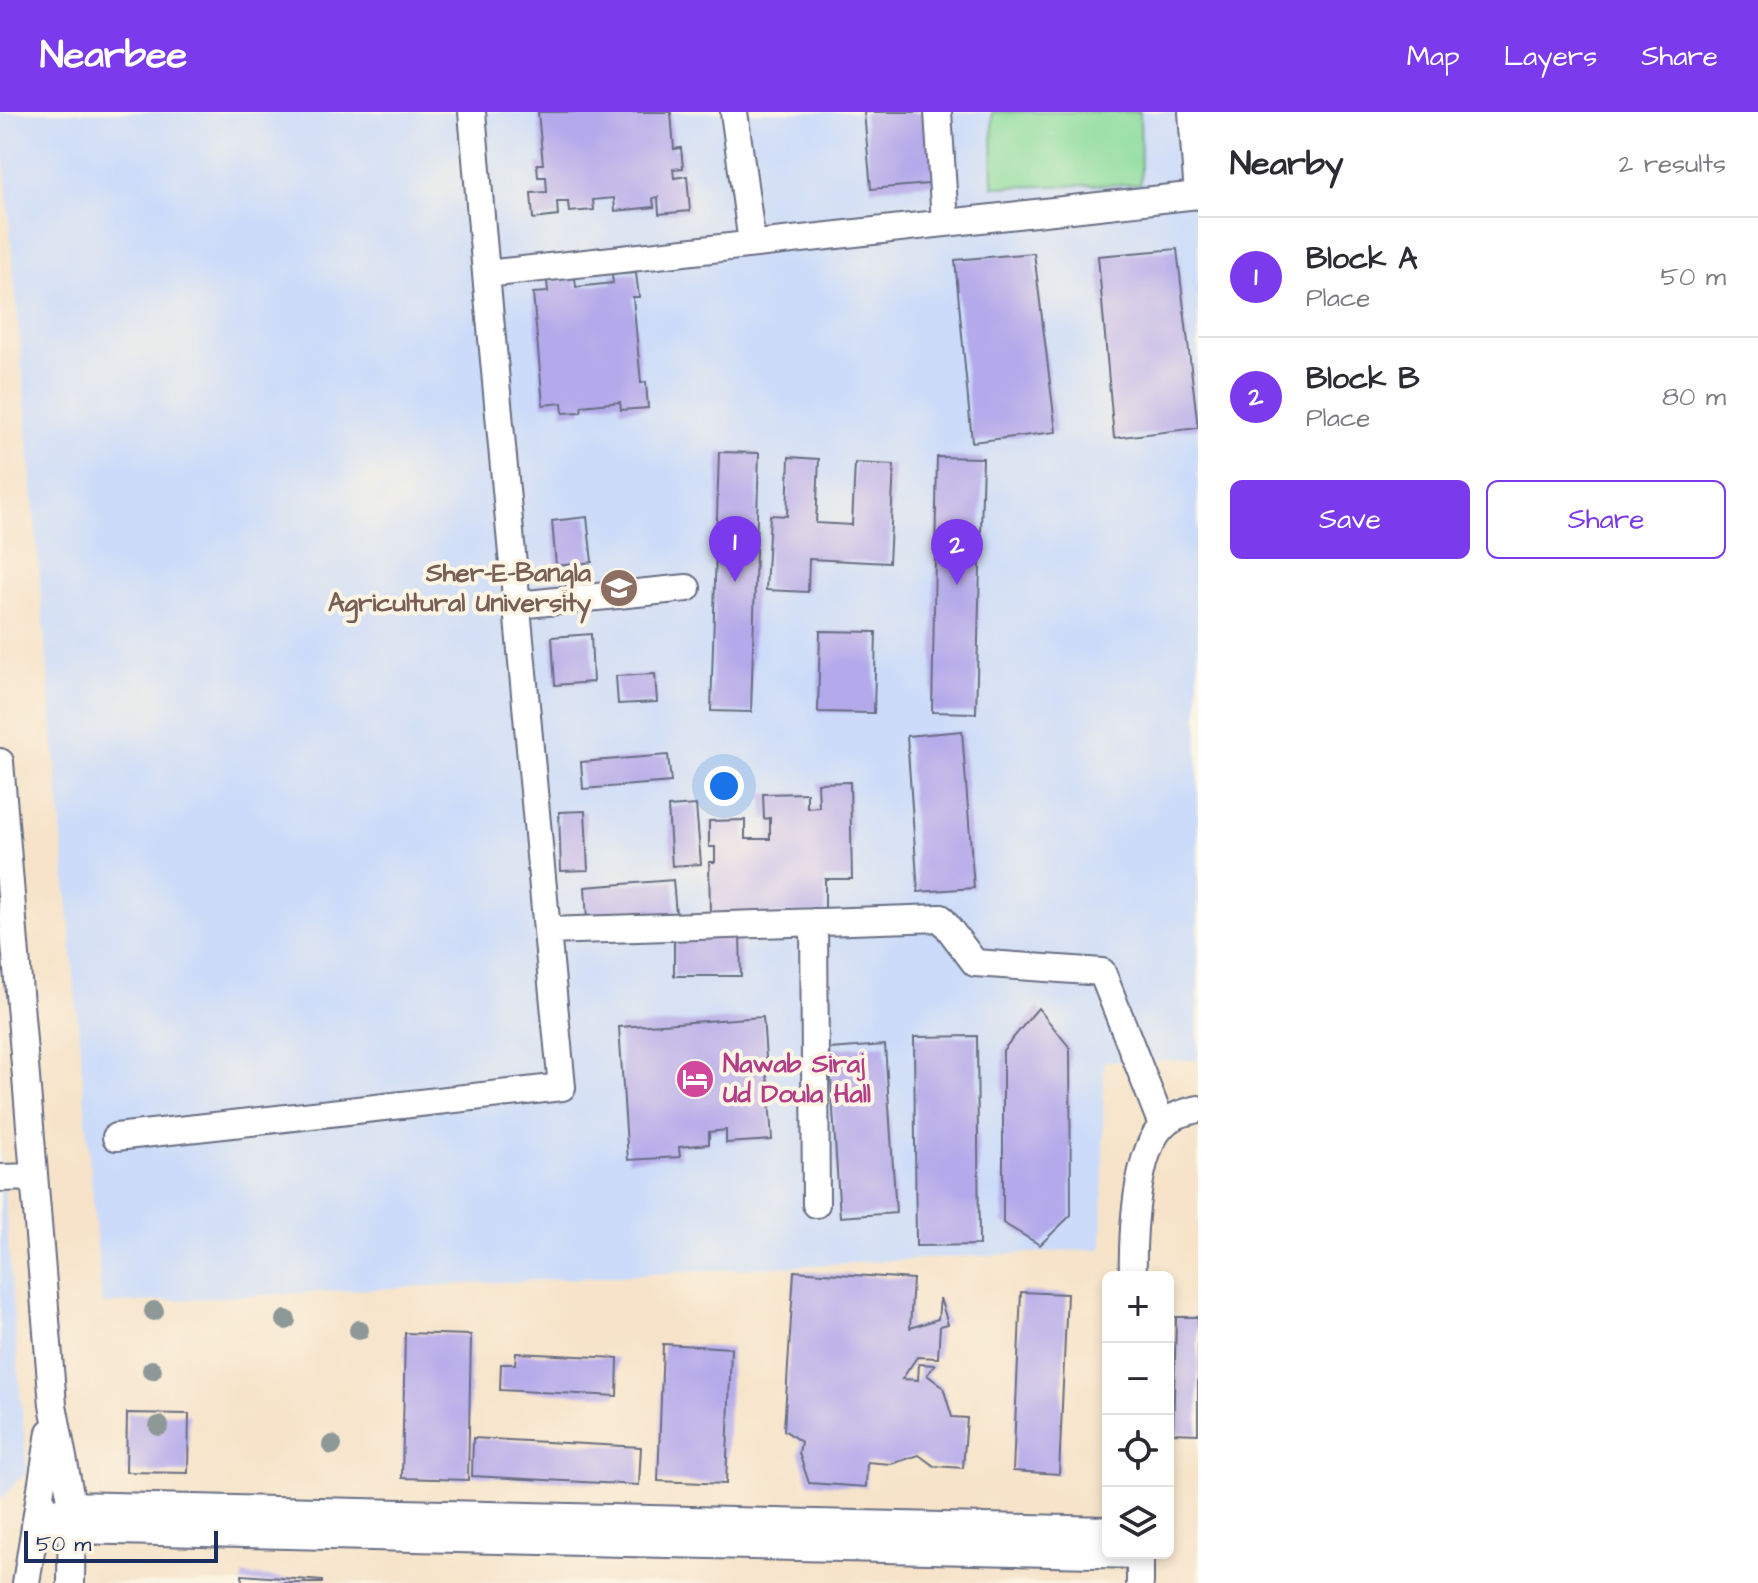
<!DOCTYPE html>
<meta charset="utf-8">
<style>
body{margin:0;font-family:"Architects Daughter",sans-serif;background:#f2f2f3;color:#2b2b33}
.controls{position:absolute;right:24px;bottom:24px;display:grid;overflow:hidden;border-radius:12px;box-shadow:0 4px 12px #0003}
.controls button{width:72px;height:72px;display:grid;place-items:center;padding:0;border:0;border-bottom:2px solid #e1e1e2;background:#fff;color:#2b2b33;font:40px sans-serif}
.scale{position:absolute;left:24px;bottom:20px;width:194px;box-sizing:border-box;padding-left:8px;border:4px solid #1b2f5e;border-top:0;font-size:22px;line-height:28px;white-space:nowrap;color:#1b2f5e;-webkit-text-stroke:6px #fcf5e5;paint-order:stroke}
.you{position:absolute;left:724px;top:674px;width:28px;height:28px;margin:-20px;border:6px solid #fff;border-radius:50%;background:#1a73e8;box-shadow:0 0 0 12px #1a73e833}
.badge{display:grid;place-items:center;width:52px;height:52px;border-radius:50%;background:#7c3aed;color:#fff;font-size:26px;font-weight:700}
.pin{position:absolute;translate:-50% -66px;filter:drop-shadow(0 2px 4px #0008)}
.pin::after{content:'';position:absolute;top:42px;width:28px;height:24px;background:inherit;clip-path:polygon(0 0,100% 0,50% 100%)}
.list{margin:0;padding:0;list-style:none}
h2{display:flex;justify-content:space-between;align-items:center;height:104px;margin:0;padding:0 32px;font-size:34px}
h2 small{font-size:26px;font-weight:400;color:#7c7c81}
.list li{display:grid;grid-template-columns:52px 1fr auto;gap:24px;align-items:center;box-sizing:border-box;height:120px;padding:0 32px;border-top:2px solid #e1e1e2}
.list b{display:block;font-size:30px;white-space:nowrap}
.list p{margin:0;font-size:26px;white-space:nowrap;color:#7c7c81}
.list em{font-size:26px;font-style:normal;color:#7c7c81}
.actions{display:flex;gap:16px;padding:24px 32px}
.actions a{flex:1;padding:18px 0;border:2px solid #7c3aed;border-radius:12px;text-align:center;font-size:28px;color:#7c3aed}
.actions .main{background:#7c3aed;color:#fff}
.icon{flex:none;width:44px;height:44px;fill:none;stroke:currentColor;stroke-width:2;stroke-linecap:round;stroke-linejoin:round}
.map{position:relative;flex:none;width:1198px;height:1471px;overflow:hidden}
header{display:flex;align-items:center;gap:48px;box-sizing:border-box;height:112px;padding:0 40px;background:#7c3aed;color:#fff}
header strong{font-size:38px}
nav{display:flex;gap:44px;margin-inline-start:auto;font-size:28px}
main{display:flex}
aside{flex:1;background:#fff}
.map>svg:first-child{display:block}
.built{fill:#cbdbf9}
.green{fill:#8adc9d;stroke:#52867e;stroke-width:2}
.building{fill:#b4a9ea}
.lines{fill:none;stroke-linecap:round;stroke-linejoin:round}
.minor-casing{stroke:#686e83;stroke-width:30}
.minor{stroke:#fff;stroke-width:26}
.tree{fill:#8d9897}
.labels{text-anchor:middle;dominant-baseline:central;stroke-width:8;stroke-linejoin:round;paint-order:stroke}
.education-label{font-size:26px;font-weight:bold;fill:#785e54;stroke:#fcf5e5;text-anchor:end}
.hotel-label{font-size:26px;font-weight:bold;fill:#b23c85;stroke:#fcf5e5;text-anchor:start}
</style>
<header>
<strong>Nearbee</strong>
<nav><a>Map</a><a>Layers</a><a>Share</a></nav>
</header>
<main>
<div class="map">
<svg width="1198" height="1471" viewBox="0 0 1198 1471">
<rect width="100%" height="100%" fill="#fcf5e5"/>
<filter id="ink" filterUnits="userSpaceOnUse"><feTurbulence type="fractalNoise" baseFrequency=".0125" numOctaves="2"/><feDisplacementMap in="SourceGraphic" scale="16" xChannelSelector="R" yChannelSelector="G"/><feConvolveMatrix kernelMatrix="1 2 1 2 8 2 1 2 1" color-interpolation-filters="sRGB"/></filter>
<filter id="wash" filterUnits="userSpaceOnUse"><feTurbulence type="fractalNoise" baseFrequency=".006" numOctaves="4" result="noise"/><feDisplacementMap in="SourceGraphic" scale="32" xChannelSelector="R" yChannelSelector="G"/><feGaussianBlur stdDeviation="1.8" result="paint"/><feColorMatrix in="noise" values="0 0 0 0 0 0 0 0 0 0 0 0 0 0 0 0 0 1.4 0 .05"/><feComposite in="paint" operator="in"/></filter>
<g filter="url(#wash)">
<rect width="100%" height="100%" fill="#f6e3c9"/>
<path class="built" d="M0,0H1198V948L1104,949L1102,1137L102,1192Z
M0,1034L27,1359L0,1388Z"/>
<path class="green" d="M992,0H1140L1141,72L993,75Z"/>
<g id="blocks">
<path class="building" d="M538,0H671L674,37L681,36L683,56L673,57L674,66L687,64L690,99L659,102L658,85L653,86L654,95L615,99L614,86L593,88L594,98L569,100L568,90H557L558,104L533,107L531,81L547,80L546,65H538L537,52H543Z
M864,0H933L940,71L871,77Z
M1177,137L1198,316L1114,326L1098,144Z
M1034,141L1056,320L972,330L955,148Z
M636,161L639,185H633L641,271L646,270L648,296L621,298L620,290L582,294L581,300L563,301L562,291L543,293L533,181L548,180L547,169L575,166L576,175L613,171L612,163Z
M719,340L759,341L751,600L711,599Z
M789,345L819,347L816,411L852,413L855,351L894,353L889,451L809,447L808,480L766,478L770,403L787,404Z
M937,345L983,346L976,601L932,600Z
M587,405L592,450L556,454L552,409Z
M820,519L876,520L874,601L818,600Z
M591,522L593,570L555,573L552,525Z
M655,562L657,590L618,592L616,564Z
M962,619L974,776L918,780L907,624Z
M668,643L671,670L583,677L581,650Z
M850,670L852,767H825V801L710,802L709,750H715V735H709V709L745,708V727H770V706L764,707L763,682L807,681V696L819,695L818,671Z
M696,693L701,752L672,754L668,695Z
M585,699L588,758L561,759L559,700Z
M673,768L676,802L587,809L585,775Z
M674,820H740L741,864H674Z
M1038,896L1070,936L1071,1103L1040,1133L1003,1111V938Z
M763,905L772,1028L726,1031V1018L709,1020V1032L679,1035L680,1045L628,1048L619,915Z
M977,924L979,1133L916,1134L914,925Z
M885,933L896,1101L840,1105L829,937Z
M794,1159L913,1167L910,1216L938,1207L940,1186L948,1212L940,1214L938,1246L917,1245L902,1267L918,1268L919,1252L935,1253L927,1263L943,1275L952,1305L967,1306L963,1356L934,1354L919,1343L891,1352L867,1350L866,1375L809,1371L799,1341L801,1330L784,1318Z
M1021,1180L1067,1182L1059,1362L1013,1359Z
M1176,1205H1198V1322L1173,1321Z
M405,1221L471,1223L468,1368L402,1366Z
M663,1232L731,1236L726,1372L658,1369Z
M516,1241L618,1246L617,1284L500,1278L501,1252H515Z
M127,1301L189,1302L188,1361L126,1360Z
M473,1326L641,1335L639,1373L472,1364Z
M242,1463L322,1469V1471H242Z"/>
</g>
</g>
<g filter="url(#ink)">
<use href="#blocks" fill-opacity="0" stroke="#686e83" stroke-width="2"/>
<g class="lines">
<g class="minor-casing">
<path id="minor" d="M472,0L486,162
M734,0L752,131
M938,0L945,111
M1192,0L1198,84
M517,493L687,476
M0,650L53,1293L72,1393L71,1471
M814,810L816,1092
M547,819L486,162L1198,83
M116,1025L562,975L547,819L941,806L975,851L1102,860L1162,1013
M0,1066L34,1065
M1133,1165C1132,1128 1135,1039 1164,1012C1173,1003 1186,1000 1198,997
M41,1387C48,1403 57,1412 73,1418L1140,1443
M35,1420L51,1404L72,1393L1108,1418
M1140,1441V1471
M26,1471L50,1320"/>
</g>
<use href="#minor" class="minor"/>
</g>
<g class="tree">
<circle cx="154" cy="1199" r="10"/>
<circle cx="286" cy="1208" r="10"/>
<circle cx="359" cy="1218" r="10"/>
<circle cx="152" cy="1258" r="10"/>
<circle cx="159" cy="1314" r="10"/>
<circle cx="332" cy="1333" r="10"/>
</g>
</g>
<defs>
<g id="university-disc" transform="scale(2)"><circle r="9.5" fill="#8d6e63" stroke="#fcf5e5"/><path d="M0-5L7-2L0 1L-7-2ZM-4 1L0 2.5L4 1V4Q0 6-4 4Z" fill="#fff"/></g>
<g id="hotel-disc" transform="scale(2)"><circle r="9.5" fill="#d1479c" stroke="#fcf5e5"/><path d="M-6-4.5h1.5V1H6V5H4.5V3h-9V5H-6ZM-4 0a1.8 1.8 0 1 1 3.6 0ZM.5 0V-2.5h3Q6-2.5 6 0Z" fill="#fff"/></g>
</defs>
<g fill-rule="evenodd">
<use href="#university-disc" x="619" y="476"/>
<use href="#hotel-disc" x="695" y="967"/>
</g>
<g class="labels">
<g class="education-label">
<text x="591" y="461">Sher-E-Bangla<tspan x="591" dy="30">Agricultural University</tspan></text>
</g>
<g class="hotel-label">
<text x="723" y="952">Nawab Siraj<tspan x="723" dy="30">Ud Doula Hall</tspan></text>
</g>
</g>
</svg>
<div class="controls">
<button>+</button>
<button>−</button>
<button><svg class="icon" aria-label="locate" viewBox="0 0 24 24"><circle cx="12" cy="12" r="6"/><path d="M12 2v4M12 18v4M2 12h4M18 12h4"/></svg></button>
<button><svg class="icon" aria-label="layers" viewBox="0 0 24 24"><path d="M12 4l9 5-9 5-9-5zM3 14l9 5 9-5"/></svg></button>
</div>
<div class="scale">50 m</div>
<div class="you"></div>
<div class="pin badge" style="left:735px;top:470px">1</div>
<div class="pin badge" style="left:957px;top:473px">2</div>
</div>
<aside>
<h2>Nearby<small>2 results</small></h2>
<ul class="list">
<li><span class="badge">1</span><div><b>Block A</b><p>Place</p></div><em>50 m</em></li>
<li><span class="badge">2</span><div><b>Block B</b><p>Place</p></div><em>80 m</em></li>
</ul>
<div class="actions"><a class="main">Save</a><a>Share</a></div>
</aside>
</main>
